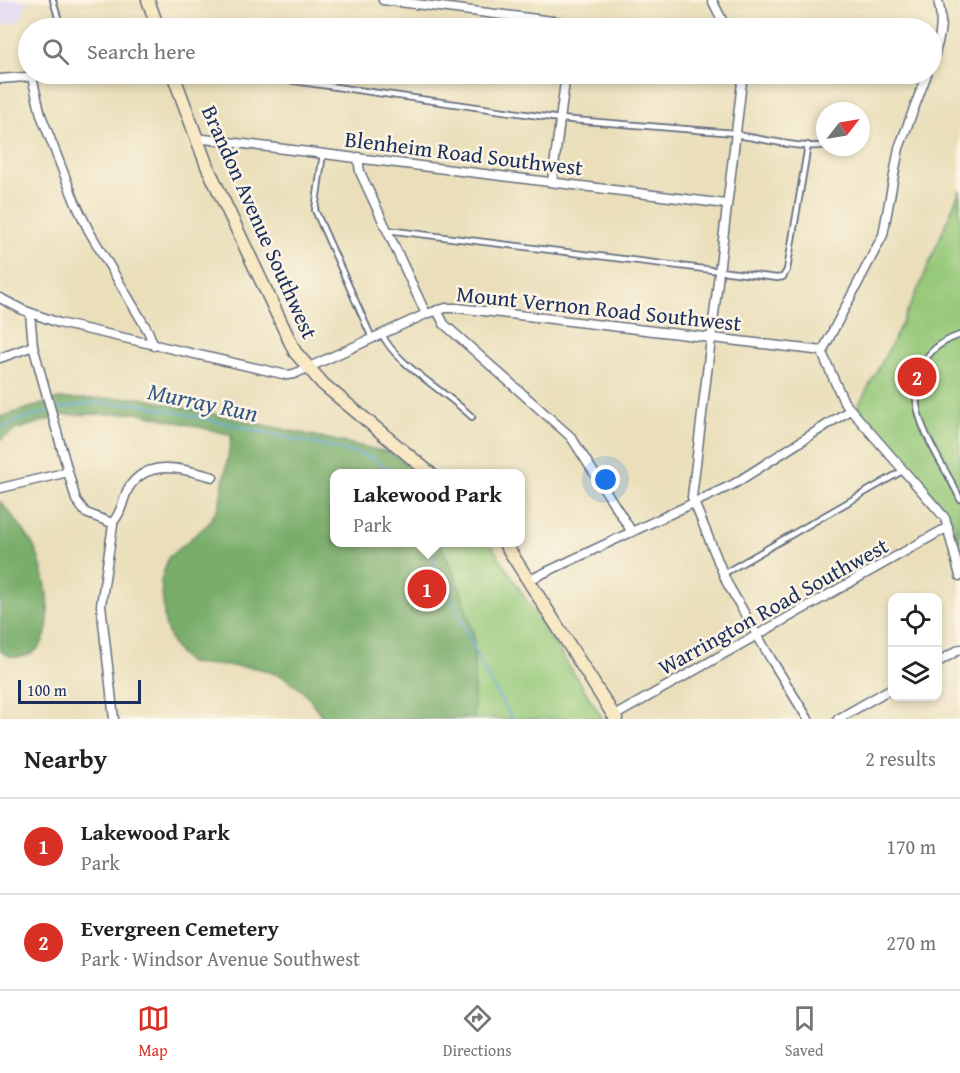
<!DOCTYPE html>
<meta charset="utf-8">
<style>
body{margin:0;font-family:"Gentium Book Plus",serif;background:#f2f2f2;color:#222}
.controls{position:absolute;right:18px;bottom:18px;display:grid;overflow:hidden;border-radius:12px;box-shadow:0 3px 9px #0003}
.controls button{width:54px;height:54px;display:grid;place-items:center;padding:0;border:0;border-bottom:2px solid #e0e0e0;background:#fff;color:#222;font:30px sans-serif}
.compass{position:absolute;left:816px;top:102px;width:54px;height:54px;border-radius:50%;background:#fff;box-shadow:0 3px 9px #0003;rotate:59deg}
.scale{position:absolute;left:18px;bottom:15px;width:123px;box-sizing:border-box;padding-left:6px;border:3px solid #1b2f5e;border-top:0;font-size:16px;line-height:21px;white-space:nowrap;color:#1b2f5e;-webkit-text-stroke:4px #fcf5e5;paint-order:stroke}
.you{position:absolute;left:606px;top:480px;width:21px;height:21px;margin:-15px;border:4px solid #fff;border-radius:50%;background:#1a73e8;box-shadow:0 0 0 9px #1a73e833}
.badge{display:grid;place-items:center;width:39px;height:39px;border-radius:50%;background:#d93025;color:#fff;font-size:20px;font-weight:700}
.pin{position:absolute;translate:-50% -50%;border:3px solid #fff;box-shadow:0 2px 6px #0006}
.popup{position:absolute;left:330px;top:469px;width:195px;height:78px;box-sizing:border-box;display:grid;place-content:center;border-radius:12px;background:#fff;filter:drop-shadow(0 2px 4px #0005);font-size:20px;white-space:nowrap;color:#767676}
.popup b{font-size:22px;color:#222}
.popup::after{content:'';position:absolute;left:50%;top:100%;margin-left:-12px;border:12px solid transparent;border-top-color:#fff}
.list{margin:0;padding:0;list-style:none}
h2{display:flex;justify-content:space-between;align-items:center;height:78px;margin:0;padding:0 24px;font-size:26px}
h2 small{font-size:20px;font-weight:400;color:#767676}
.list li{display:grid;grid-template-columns:39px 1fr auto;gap:18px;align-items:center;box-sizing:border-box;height:96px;padding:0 24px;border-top:2px solid #e0e0e0}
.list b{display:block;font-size:22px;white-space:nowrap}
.list p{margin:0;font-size:20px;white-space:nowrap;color:#767676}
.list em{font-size:20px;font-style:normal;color:#767676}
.icon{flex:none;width:33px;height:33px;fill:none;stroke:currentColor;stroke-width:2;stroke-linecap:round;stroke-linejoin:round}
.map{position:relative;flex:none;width:960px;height:719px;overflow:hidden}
.search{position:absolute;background:#fff;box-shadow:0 3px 9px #0003;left:18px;right:18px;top:18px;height:66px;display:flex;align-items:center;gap:15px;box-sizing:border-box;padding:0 21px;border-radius:33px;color:#767676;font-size:22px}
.sheet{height:270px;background:#fff}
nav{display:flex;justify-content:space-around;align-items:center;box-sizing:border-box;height:84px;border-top:2px solid #e0e0e0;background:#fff;font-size:16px;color:#767676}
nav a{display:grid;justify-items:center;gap:3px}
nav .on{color:#d93025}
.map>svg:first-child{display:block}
.built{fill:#ded5f5}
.green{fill:#97c97a;stroke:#597c6c;stroke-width:1.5}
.forest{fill:#79ad6a;stroke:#4a6e64;stroke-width:1.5}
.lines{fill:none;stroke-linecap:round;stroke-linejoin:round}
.stream{stroke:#62a5d7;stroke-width:2}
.lane-casing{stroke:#636d7e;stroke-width:8}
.street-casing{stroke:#636d7e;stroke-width:11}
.secondary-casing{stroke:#636d7e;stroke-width:15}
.lane{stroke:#fff;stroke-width:4.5}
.street{stroke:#fff;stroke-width:8}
.secondary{stroke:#f8e8c3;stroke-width:12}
.labels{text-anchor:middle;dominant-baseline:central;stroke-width:5;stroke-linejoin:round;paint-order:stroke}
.street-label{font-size:22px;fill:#1b2f5e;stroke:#fcf5e5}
.water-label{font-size:24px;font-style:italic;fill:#345888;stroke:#fcf5e5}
</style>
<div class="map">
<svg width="960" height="719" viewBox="0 0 960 719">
<rect width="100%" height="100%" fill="#fcf5e5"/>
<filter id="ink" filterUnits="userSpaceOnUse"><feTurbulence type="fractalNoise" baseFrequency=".0167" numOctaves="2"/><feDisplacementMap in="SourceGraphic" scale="12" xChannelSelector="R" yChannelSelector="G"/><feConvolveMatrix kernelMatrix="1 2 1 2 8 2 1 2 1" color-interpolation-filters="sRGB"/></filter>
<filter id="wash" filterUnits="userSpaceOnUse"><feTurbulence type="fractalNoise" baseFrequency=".008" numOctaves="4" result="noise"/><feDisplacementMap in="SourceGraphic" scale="24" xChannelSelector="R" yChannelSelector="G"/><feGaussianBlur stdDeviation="1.35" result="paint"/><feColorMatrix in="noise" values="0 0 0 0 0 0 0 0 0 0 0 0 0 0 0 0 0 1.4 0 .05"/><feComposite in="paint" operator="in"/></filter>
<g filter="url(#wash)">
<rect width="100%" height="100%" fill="#eadfba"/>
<path class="built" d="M0,0H27L23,16L18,22L0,25Z"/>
<path class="green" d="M960,190V551L954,523L944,507L857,408L890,347L921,283Z
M334,542L490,543L603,719H415Z"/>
<path class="forest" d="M141,398L392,453L417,473L334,474V542L440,543L460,588L474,637V719H324L305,693L284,677L258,668L189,663L179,654L171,642L165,624L161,581L168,558L207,525L219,506L232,435L140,413L64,415L15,430L0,440V417L58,399Z
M0,501C14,519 32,537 39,559C47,584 60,645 26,656C16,659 8,657 0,651Z"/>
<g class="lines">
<path class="stream" d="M54,409L94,403L140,404L351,452L374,459L395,474
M0,427L48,411
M426,542L482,667L512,719"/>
</g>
</g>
<g filter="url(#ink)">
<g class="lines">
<g class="lane-casing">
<path id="lane" d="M53,0L61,28
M245,74L560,119L735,133L743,136C762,139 808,150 825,145
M323,153L315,210L372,338
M387,230L777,278L783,277L787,270L808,145
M382,334C395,364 447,392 472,417
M960,335C942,341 927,351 920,370C903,415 943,460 960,499
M723,574L904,470"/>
</g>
<g class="street-casing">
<path id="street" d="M383,0L609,28
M712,0L726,28
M932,62C940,39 944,23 938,0
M743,74L692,497L727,583L771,659L808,719
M927,74L899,148L883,235L824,348L823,355L844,402L945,518L960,576
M32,77L41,115L75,202L89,231L148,331L154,346
M0,79L62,74
M196,138L726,204
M358,157L360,172L426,314
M552,182L566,74
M0,298L23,310L59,323L287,375L294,374L426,314L446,308H458L823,351
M437,310L444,324L571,437L632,532
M30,313L33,346L76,500L86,513L112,523L113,525L101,605L114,719
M0,358L33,346
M1,488L68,472
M112,523C122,513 122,501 128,489C147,457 184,469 213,477
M529,580L734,484L850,410
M938,662L960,649
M614,716L948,527
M838,719L892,688"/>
</g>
<g class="secondary-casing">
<path id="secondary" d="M148,0L158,28
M173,74L207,166L295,352L323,384L431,474
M504,542L616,719"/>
</g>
<use href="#lane" class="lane"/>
<use href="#street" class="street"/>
<use href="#secondary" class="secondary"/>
</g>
</g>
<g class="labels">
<g class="street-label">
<text transform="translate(464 153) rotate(7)">Blenheim Road Southwest</text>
<text transform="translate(260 222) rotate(66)">Brandon Avenue Southwest</text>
<text transform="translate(599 308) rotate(6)">Mount Vernon Road Southwest</text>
<text transform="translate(773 606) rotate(-29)">Warrington Road Southwest</text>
</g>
<g class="water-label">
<text transform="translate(203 402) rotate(12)">Murray Run</text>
</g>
</g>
</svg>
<div class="controls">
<button><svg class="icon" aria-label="locate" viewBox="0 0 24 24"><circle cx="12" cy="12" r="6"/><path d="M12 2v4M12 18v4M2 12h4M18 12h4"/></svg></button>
<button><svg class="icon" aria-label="layers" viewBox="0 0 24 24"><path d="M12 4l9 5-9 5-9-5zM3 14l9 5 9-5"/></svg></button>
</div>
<svg class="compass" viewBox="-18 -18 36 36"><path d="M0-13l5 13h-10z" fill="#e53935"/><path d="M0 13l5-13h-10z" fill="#767676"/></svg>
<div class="scale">100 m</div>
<div class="you"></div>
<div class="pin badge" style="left:427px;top:589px">1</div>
<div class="popup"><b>Lakewood Park</b>Park</div>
<div class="pin badge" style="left:917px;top:377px">2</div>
<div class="search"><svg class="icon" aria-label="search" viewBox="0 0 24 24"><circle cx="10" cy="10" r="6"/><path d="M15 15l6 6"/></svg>Search here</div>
</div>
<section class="sheet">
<h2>Nearby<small>2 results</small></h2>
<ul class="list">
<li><span class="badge">1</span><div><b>Lakewood Park</b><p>Park</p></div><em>170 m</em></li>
<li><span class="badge">2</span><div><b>Evergreen Cemetery</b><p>Park · Windsor Avenue Southwest</p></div><em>270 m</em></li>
</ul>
</section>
<nav>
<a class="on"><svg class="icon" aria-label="map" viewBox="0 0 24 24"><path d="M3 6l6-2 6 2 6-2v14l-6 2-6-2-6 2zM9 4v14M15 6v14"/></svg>Map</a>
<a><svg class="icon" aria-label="directions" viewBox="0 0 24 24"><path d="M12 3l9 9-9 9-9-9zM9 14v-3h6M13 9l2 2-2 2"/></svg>Directions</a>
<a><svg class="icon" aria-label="saved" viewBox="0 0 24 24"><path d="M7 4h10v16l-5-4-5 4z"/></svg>Saved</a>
</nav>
